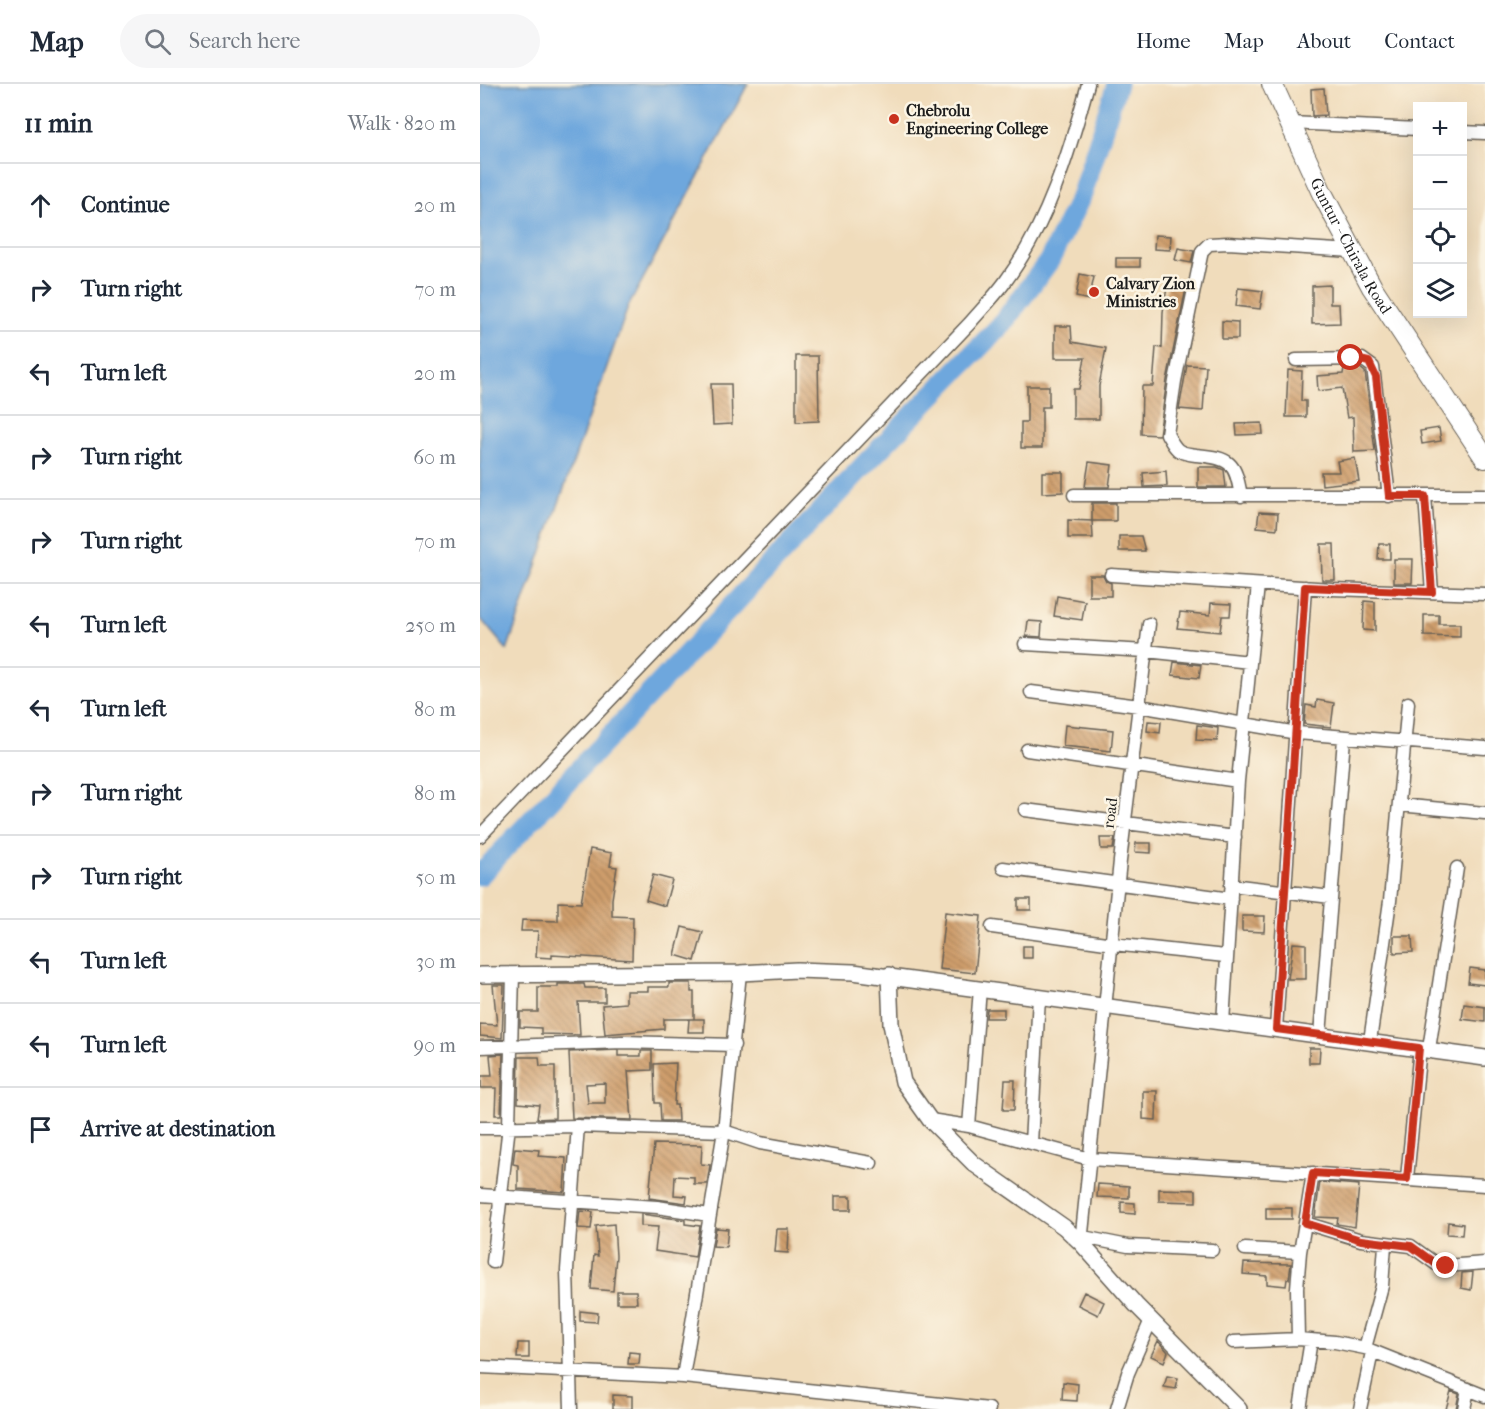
<!DOCTYPE html>
<meta charset="utf-8">
<style>
body{margin:0;font-family:"IM FELL French Canon",serif;background:#f6f6f7;color:#1f2937}
.controls{position:absolute;right:18px;top:18px;display:grid;overflow:hidden;border-radius:0px;box-shadow:0 6px 24px #0002}
.controls button{width:54px;height:54px;display:grid;place-items:center;padding:0;border:0;border-bottom:2px solid #e0e1e3;background:#fff;color:#1f2937;font:30px sans-serif}
.stop{position:absolute;width:18px;height:18px;margin:-14px;border:4px solid #c8321e;border-radius:50%;background:#fff}
.stop.end{background:#c8321e;border-color:#fff;box-shadow:0 2px 6px #0008}
.list{margin:0;padding:0;list-style:none}
h2{display:flex;justify-content:space-between;align-items:center;height:78px;margin:0;padding:0 24px;font-size:26px}
h2 small{font-size:20px;font-weight:400;color:#747a83}
.list li{display:grid;grid-template-columns:39px 1fr auto;gap:18px;align-items:center;box-sizing:border-box;height:84px;padding:0 24px;border-top:2px solid #e0e1e3}
.list b{display:block;font-size:22px;white-space:nowrap}
.list em{font-size:20px;font-style:normal;color:#747a83}
.icon{flex:none;width:33px;height:33px;fill:none;stroke:currentColor;stroke-width:2;stroke-linecap:round;stroke-linejoin:round}
.map{position:relative;flex:none;width:1005px;height:1325px;overflow:hidden}
header{display:flex;align-items:center;gap:36px;box-sizing:border-box;height:84px;padding:0 30px;background:#fff;border-bottom:2px solid #e0e1e3}
header strong{font-size:28px}
nav{display:flex;gap:33px;margin-inline-start:auto;font-size:21px}
.search{width:420px;height:54px;background:#f6f6f7;display:flex;align-items:center;gap:15px;box-sizing:border-box;padding:0 21px;border-radius:33px;color:#747a83;font-size:22px}
main{display:flex}
aside{flex:1;background:#fff}
.map>svg:first-child{display:block}
.water{fill:#6ea7dd;stroke:#45627c;stroke-width:1.5}
.lines{fill:none;stroke-linecap:round;stroke-linejoin:round}
.river{stroke:#6ea7dd;stroke-width:21}
.building{fill:url(#building-back-hatch);fill-rule:evenodd}
.minor-casing{stroke:#665f54;stroke-width:15}
.tertiary-casing{stroke:#665f54;stroke-width:18}
.primary-casing{stroke:#665f54;stroke-width:22}
.minor{stroke:#fff;stroke-width:12}
.tertiary{stroke:#fff;stroke-width:15}
.primary{stroke:#fff;stroke-width:20}
.route{stroke:#c8321e;stroke-width:8}
.poi-dot{fill:#c8321e;stroke:#fcf5e5;stroke-width:2}
.labels{text-anchor:middle;dominant-baseline:central;stroke-width:5;stroke-linejoin:round;paint-order:stroke}
.poi-label{font-size:16px;font-weight:bold;fill:#1c1c1c;stroke:#fcf5e5;text-anchor:start}
.street-label{font-size:16px;fill:#1c1c1c;stroke:#fcf5e5}
</style>
<header>
<strong>Map</strong>
<div class="search"><svg class="icon" aria-label="search" viewBox="0 0 24 24"><circle cx="10" cy="10" r="6"/><path d="M15 15l6 6"/></svg>Search here</div>
<nav><a>Home</a><a>Map</a><a>About</a><a>Contact</a></nav>
</header>
<main>
<aside>
<h2>11 min<small>Walk · 820 m</small></h2>
<ul class="list">
<li><svg class="icon" aria-label="ahead" viewBox="0 0 24 24"><path d="M12 20V5M6 11l6-6 6 6"/></svg><div><b>Continue</b></div><em>20 m</em></li>
<li><svg class="icon" aria-label="right" viewBox="0 0 24 24"><path d="M7 20v-9h11M14 6l5 5-5 5"/></svg><div><b>Turn right</b></div><em>70 m</em></li>
<li><svg class="icon" aria-label="left" viewBox="0 0 24 24"><path d="M17 20v-9H6M10 6l-5 5 5 5"/></svg><div><b>Turn left</b></div><em>20 m</em></li>
<li><svg class="icon" aria-label="right" viewBox="0 0 24 24"><path d="M7 20v-9h11M14 6l5 5-5 5"/></svg><div><b>Turn right</b></div><em>60 m</em></li>
<li><svg class="icon" aria-label="right" viewBox="0 0 24 24"><path d="M7 20v-9h11M14 6l5 5-5 5"/></svg><div><b>Turn right</b></div><em>70 m</em></li>
<li><svg class="icon" aria-label="left" viewBox="0 0 24 24"><path d="M17 20v-9H6M10 6l-5 5 5 5"/></svg><div><b>Turn left</b></div><em>250 m</em></li>
<li><svg class="icon" aria-label="left" viewBox="0 0 24 24"><path d="M17 20v-9H6M10 6l-5 5 5 5"/></svg><div><b>Turn left</b></div><em>80 m</em></li>
<li><svg class="icon" aria-label="right" viewBox="0 0 24 24"><path d="M7 20v-9h11M14 6l5 5-5 5"/></svg><div><b>Turn right</b></div><em>80 m</em></li>
<li><svg class="icon" aria-label="right" viewBox="0 0 24 24"><path d="M7 20v-9h11M14 6l5 5-5 5"/></svg><div><b>Turn right</b></div><em>50 m</em></li>
<li><svg class="icon" aria-label="left" viewBox="0 0 24 24"><path d="M17 20v-9H6M10 6l-5 5 5 5"/></svg><div><b>Turn left</b></div><em>30 m</em></li>
<li><svg class="icon" aria-label="left" viewBox="0 0 24 24"><path d="M17 20v-9H6M10 6l-5 5 5 5"/></svg><div><b>Turn left</b></div><em>90 m</em></li>
<li><svg class="icon" aria-label="arrive" viewBox="0 0 24 24"><path d="M6 21V4h12l-3 4 3 4H6"/></svg><div><b>Arrive at destination</b></div></li>
</ul>
</aside>
<div class="map">
<svg width="1005" height="1325" viewBox="0 0 1005 1325">
<defs>
<pattern id="building-back-hatch" width="6" height="6" patternUnits="userSpaceOnUse" patternTransform="scale(1.5)"><rect width="6" height="6" fill="#cf9e6c"/><path d="M-1 5l2 2M0 0l6 6M5-1l2 2" fill="none" stroke="#a78058"/></pattern>
</defs>
<rect width="100%" height="100%" fill="#fcf5e5"/>
<filter id="ink" filterUnits="userSpaceOnUse"><feTurbulence type="fractalNoise" baseFrequency=".0167" numOctaves="2"/><feDisplacementMap in="SourceGraphic" scale="12" xChannelSelector="R" yChannelSelector="G"/><feConvolveMatrix kernelMatrix="1 2 1 2 8 2 1 2 1" color-interpolation-filters="sRGB"/></filter>
<filter id="wash" filterUnits="userSpaceOnUse"><feTurbulence type="fractalNoise" baseFrequency=".008" numOctaves="4" result="noise"/><feDisplacementMap in="SourceGraphic" scale="24" xChannelSelector="R" yChannelSelector="G"/><feGaussianBlur stdDeviation="1.35" result="paint"/><feColorMatrix in="noise" values="0 0 0 0 0 0 0 0 0 0 0 0 0 0 0 0 0 1.4 0 .05"/><feComposite in="paint" operator="in"/></filter>
<g filter="url(#wash)">
<rect width="100%" height="100%" fill="#f0dcbb"/>
<path class="water" d="M0,0H268L148,223L27,566L0,534Z"/>
<g class="lines">
<path class="river" d="M0,791L384,381L522,240L569,177L602,110L637,0"/>
</g>
<g id="blocks">
<path class="building" d="M844,4L846,31L832,32L831,5Z
M675,151L691,152L690,166L674,165Z
M698,164L714,167L711,179L695,176Z
M636,174H660V183H636Z
M600,190L614,193L609,216L596,213Z
M688,197L707,200L687,296L679,351L661,350L662,302H673L676,263L682,264L683,228Z
M850,201V220H859L860,239L832,240V202Z
M758,204L783,207L780,225L756,222Z
M742,237L758,238V255H742Z
M575,242H591L592,258L626,264L619,302V335H593V305H599L605,274H575Z
M316,272H338L339,337L316,338Z
M707,281L726,282L723,327L699,325Z
M864,284H880L885,288L895,367L874,368L873,333L867,334L862,304L838,307L837,292L863,290Z
M808,286L822,287L821,317H826V333H806Z
M231,300H251L252,340L233,341Z
M547,302H569V323H562V364H541V338H547Z
M782,339L783,350L757,351L756,340Z
M959,344L961,357L942,360L940,347Z
M875,374L879,397L842,401L841,388H859L857,377Z
M609,378L632,381L629,403H605Z
M718,383H737L744,386L746,403H718Z
M686,387L687,402L664,403L663,389Z
M562,388H583V408L562,409Z
M612,419H636V437H612Z
M779,428L798,429L797,445L777,443Z
M588,436L612,437L613,454H588Z
M639,452H661L665,467H639Z
M841,460H854L855,496H842Z
M899,460H910V475H898Z
M914,475H933L932,499H914Z
M609,491H623L626,497L631,499V512H609Z
M577,512L605,517L602,536L574,532Z
M884,517L895,518V547L883,546Z
M731,519L751,520L750,532H742L740,548L697,544L700,528L730,531Z
M944,531H959V540H980V553L944,552Z
M548,537L562,538L561,553L546,552Z
M694,578L721,581L719,594L692,591Z
M837,616L854,619L851,643L824,640L826,621L836,623Z
M668,637L681,638L680,649L667,647Z
M585,641L633,646L631,667L583,662Z
M717,641L738,644L737,657L716,656Z
M620,754H635L633,765H621Z
M656,759H671V769L655,768Z
M110,765L132,769L130,782L137,783L132,815V832L153,833L152,876L72,871V874L56,873L58,847H41L42,836L78,837V818L101,819Z
M173,791L192,796L185,822L166,816Z
M538,815H551V826H538Z
M465,828L501,832L495,889L459,885Z
M762,832H785L784,848L762,847Z
M202,843L223,848L215,877L195,871Z
M914,852H932L933,868L914,869Z
M813,859L826,860V895H808Z
M543,862H552V874H543Z
M990,884L1005,886V901L988,899Z
M189,899H211V908H214V935H184V945L125,950L122,921L146,919V907H168V903H189Z
M78,900H104L105,904H125V918H98L100,951L61,950V944L40,943V928H58V903H78Z
M13,901H24L22,954L0,952V940L17,941Z
M984,920L1005,923V938L982,935Z
M507,925H524V934H506Z
M209,935H224V948H208Z
M829,964H840L839,979H829Z
M138,966V972H161V967H172V986L148,987L152,1036L92,1034L89,968ZM125,999V1019H108L106,1000Z
M23,970L21,1031H15L16,1004H1V992H12L10,971Z
M39,973H59L60,982H75V1034L57,1035L59,1021L38,1019Z
M196,979L194,1021H197L198,1037H181L180,1019H175L174,980Z
M525,996H535L534,1026H523Z
M663,1007H677L676,1036L663,1035Z
M174,1060L222,1061L221,1080L230,1081L227,1100H214V1093L195,1092L194,1111L207,1112L206,1119L169,1114Z
M35,1064L59,1066L58,1072L86,1074L84,1108L38,1105V1081L33,1080Z
M840,1098L879,1101L875,1143L857,1140L858,1134L835,1133Z
M618,1100L649,1102V1114L617,1113Z
M679,1105L716,1106V1118L679,1117Z
M355,1112H371V1126H355Z
M641,1118L655,1119V1130L641,1129Z
M786,1124H812V1135H786Z
M100,1127L113,1128L111,1145L98,1144Z
M161,1130L205,1136V1140L220,1142L215,1173L175,1167L178,1143L161,1142Z
M968,1138L983,1140L982,1151L967,1150Z
M134,1140L136,1172L133,1207L111,1205L114,1171L118,1172L116,1142Z
M236,1144L248,1145L246,1163L233,1162Z
M297,1145H309L308,1169L295,1168Z
M764,1179L811,1180L809,1195H807L806,1202L787,1200V1192L763,1190Z
M993,1188L991,1206L981,1204L982,1189Z
M137,1207H156L157,1219H137Z
M604,1208L624,1218L618,1231L598,1221Z
M100,1227L118,1229L117,1238L100,1237Z
M678,1257L688,1268L684,1278L671,1272Z
M38,1259H49V1274H37Z
M149,1268L160,1269L159,1280H148Z
M687,1292L698,1294L696,1305L684,1303Z
M583,1298L598,1300L597,1317L582,1316Z
M971,1307L979,1310L976,1325H966Z
M133,1311L152,1312V1325H133Z"/>
</g>
</g>
<g filter="url(#ink)">
<use href="#blocks" fill-opacity="0" stroke="#665f54" stroke-width="1.5"/>
<g class="lines">
<g class="minor-casing">
<path id="minor" d="M810,39L938,45
M982,48L1005,49
M816,276L882,275L893,283L909,412
M594,411H1005
M761,412C755,378 751,374 716,371C710,370 703,370 698,366C693,362 690,355 687,350L695,297L722,167L729,160L748,159L872,167
M945,412L952,508
M631,491L852,505L1005,510
M545,560L666,567L770,578
M551,608L659,622L817,649L1005,664
M547,666L758,697
M919,721L1005,729
M545,726L755,753
M0,752L489,240C501,226 514,213 525,198C568,140 589,69 608,0
M523,784L751,815
M751,801L851,813
M512,843L633,860L745,872
M743,939L758,697L778,501
M796,945L825,503
M840,951L864,655
M890,957L910,817L928,619
M0,963L143,958L254,961
M949,965L977,784
M450,1036L489,1042L610,1075L1005,1101
M489,1042L500,905
M0,1044L98,1042L244,1047L280,1059L391,1079
M551,1059L559,913
M833,1089L825,1139L881,1156L931,1162L956,1180L966,1182L1005,1179
M927,1094L940,964
M0,1111L177,1123L229,1131
M603,1153L648,1162L732,1166
M601,1159L640,777L669,540
M765,1165L820,1168L825,1139
M820,1168L817,1204L818,1255L855,1258L885,1264L1005,1312
M13,1178L29,1042L33,890
M753,1258L818,1255
M885,1264L902,1202L905,1161
M0,1283L203,1293L509,1325
M203,1293L244,1047L260,889
M91,1325L87,1186L98,1042
M637,1325L648,1289L671,1236
M820,1325L831,1256
M880,1325L892,1268
M984,1325L988,1305"/>
</g>
<g class="tertiary-casing">
<path id="tertiary" d="M0,891L260,889L317,886L373,888L1005,974
M409,891L411,940L423,998L450,1036L494,1080L584,1143L601,1159L656,1221L759,1325"/>
</g>
<g class="primary-casing">
<g id="primary">
<path id="s1" d="M792,0L842,109L892,203L1005,374"/>
</g>
</g>
<use href="#minor" class="minor"/>
<use href="#tertiary" class="tertiary"/>
<use href="#primary" class="primary"/>
</g>
</g>
<g class="lines" filter="url(#ink)">
<path class="route" d="M871,274L889,278L896,293L909,412H945L952,508L825,503L796,945L939,964L927,1095L833,1089L825,1139L881,1156L931,1162L956,1180L966,1182"/>
</g>
<g class="poi-dot">
<circle cx="414" cy="35" r="6"/>
<circle cx="614" cy="208" r="6"/>
</g>
<g class="labels">
<g class="poi-label">
<text x="426" y="26">Chebrolu<tspan x="426" dy="18">Engineering College</tspan></text>
<text x="626" y="199">Calvary Zion<tspan x="626" dy="18">Ministries</tspan></text>
</g>
<g class="street-label">
<text stroke="none"><textPath href="#s1" startOffset="180">Guntur - Chirala Road</textPath></text>
<text transform="translate(630 729) rotate(-83)">road</text>
</g>
</g>
</svg>
<div class="controls">
<button>+</button>
<button>−</button>
<button><svg class="icon" aria-label="locate" viewBox="0 0 24 24"><circle cx="12" cy="12" r="6"/><path d="M12 2v4M12 18v4M2 12h4M18 12h4"/></svg></button>
<button><svg class="icon" aria-label="layers" viewBox="0 0 24 24"><path d="M12 4l9 5-9 5-9-5zM3 14l9 5 9-5"/></svg></button>
</div>
<div class="stop" style="left:871px;top:274px"></div>
<div class="stop end" style="left:966px;top:1182px"></div>
</div>
</main>
